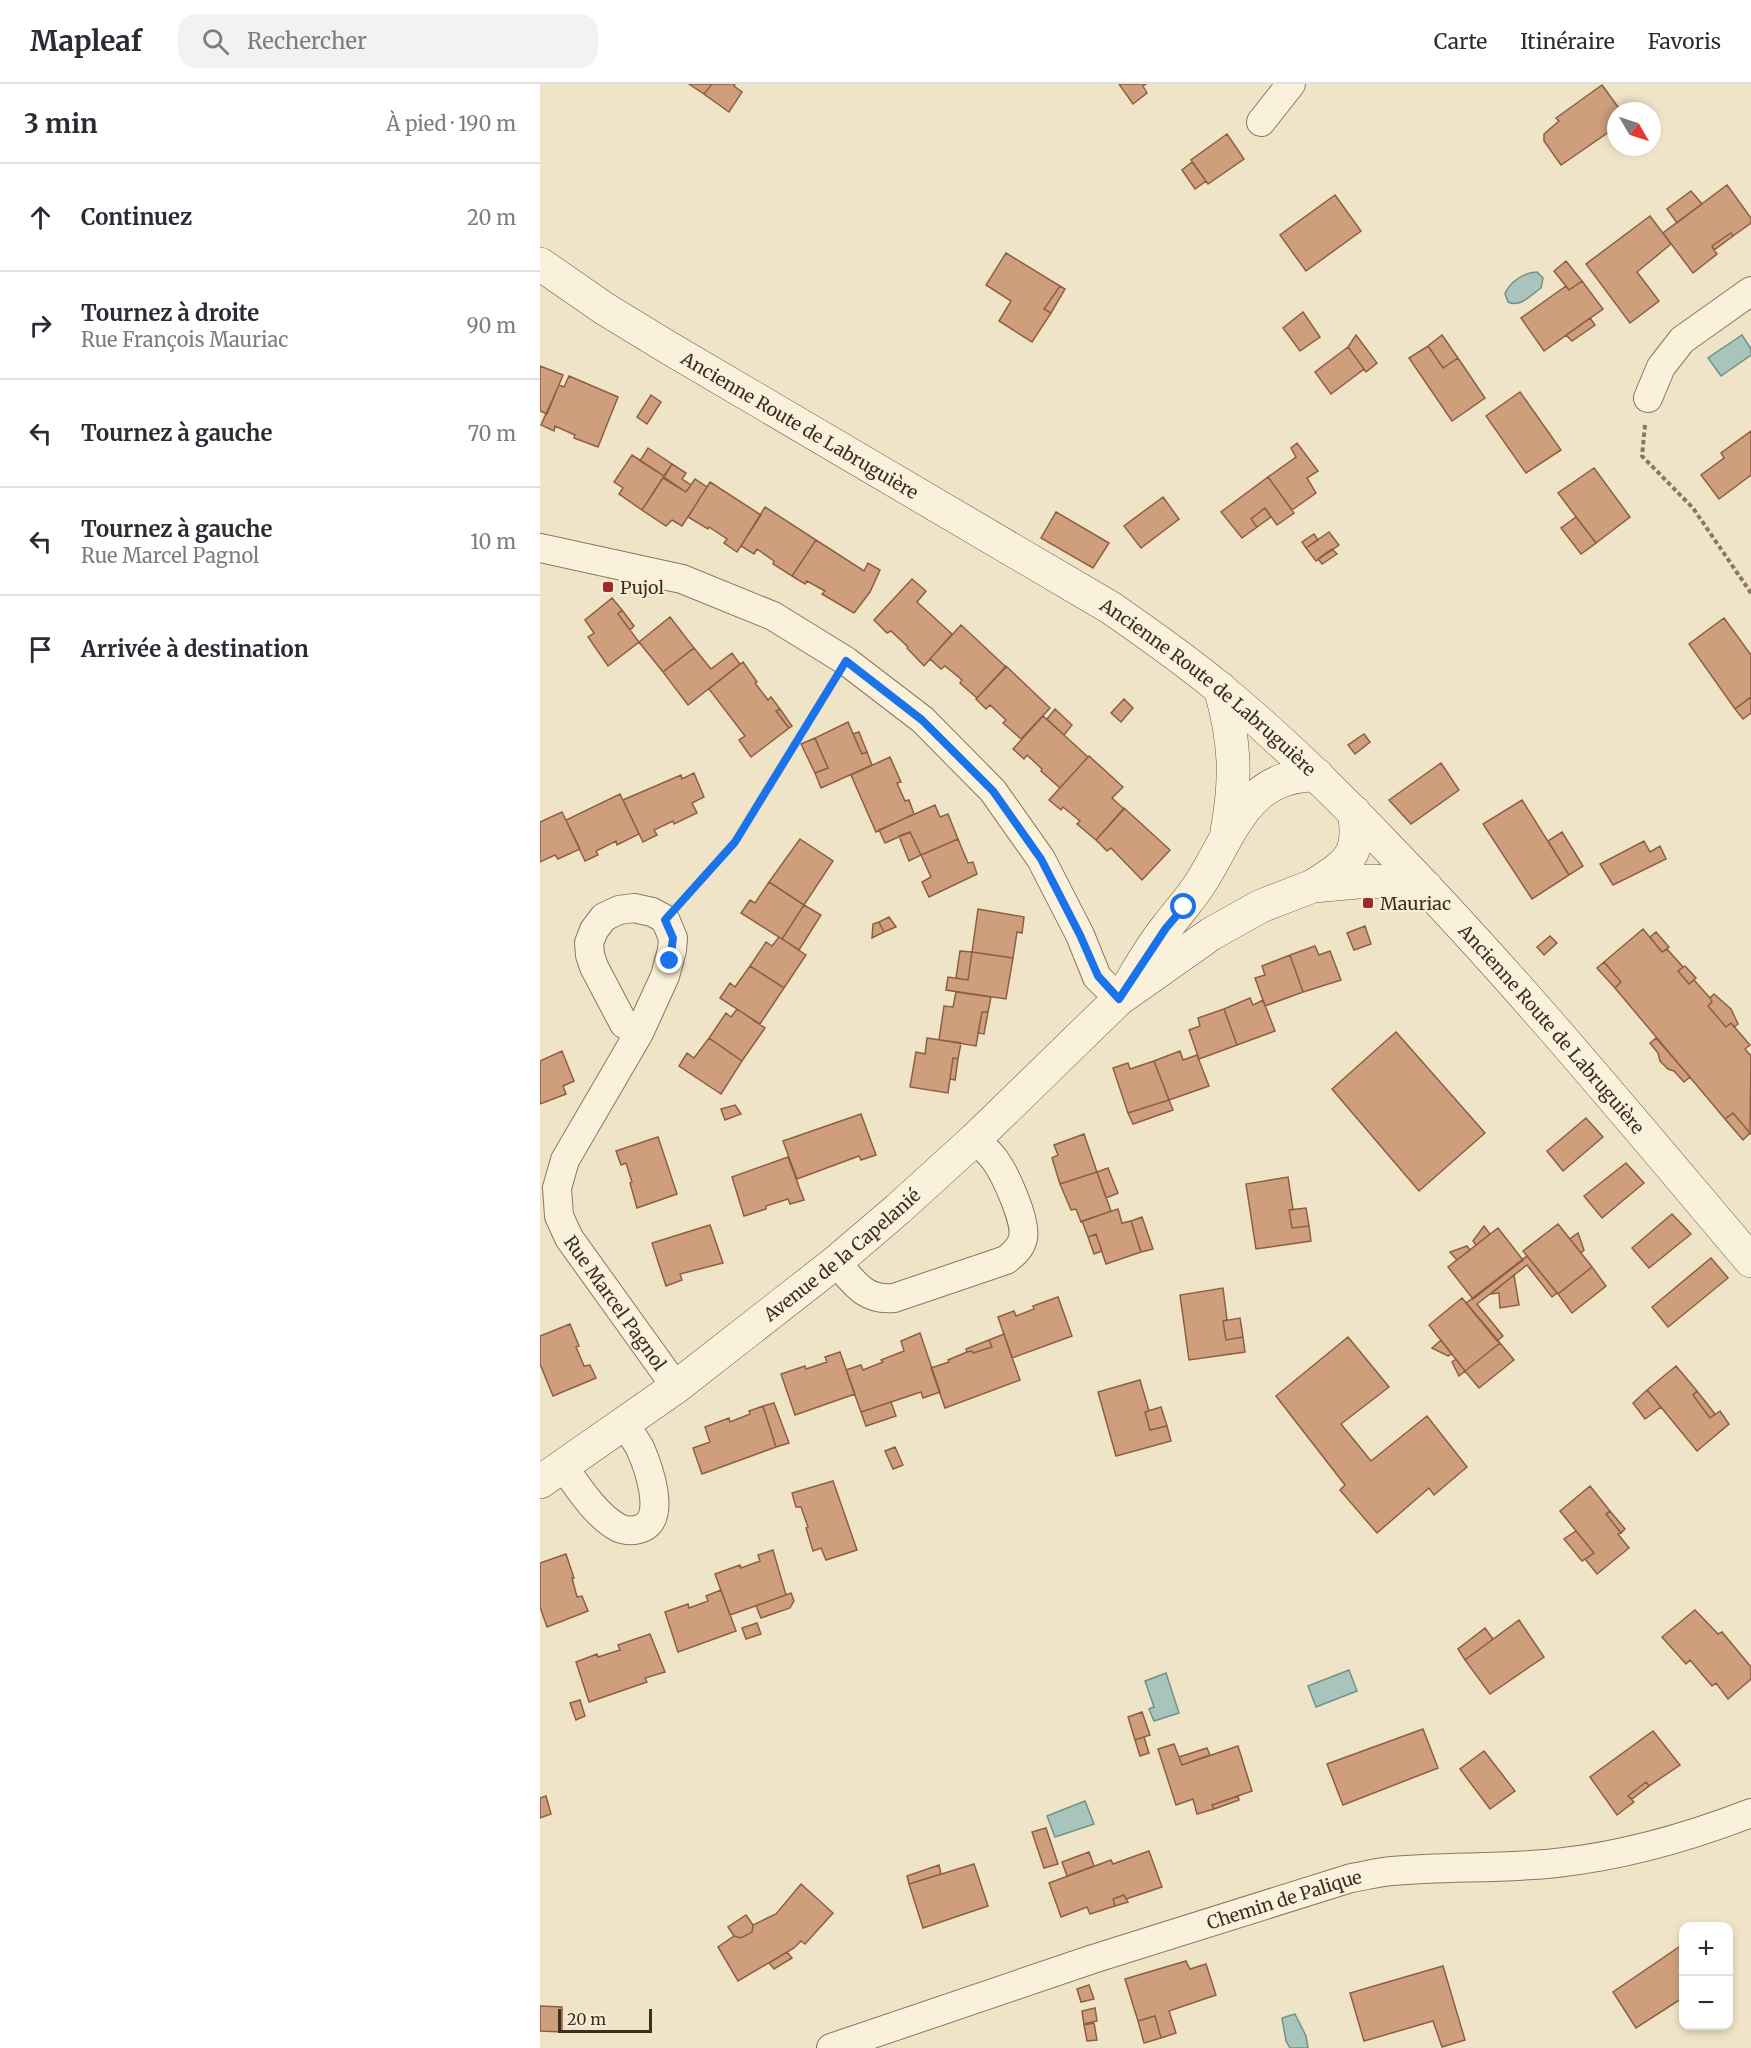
<!DOCTYPE html>
<html lang="fr">
<meta charset="utf-8">
<style>
body{margin:0;font-family:Merriweather,serif;background:#f2f2f3;color:#2b2b33}
.controls{position:absolute;right:18px;bottom:18px;display:grid;overflow:hidden;border-radius:12px;box-shadow:0 3px 9px #0003}
.controls button{width:54px;height:54px;display:grid;place-items:center;padding:0;border:0;border-bottom:2px solid #e1e1e2;background:#fff;color:#2b2b33;font:30px sans-serif}
.compass{position:absolute;left:1067px;top:18px;width:54px;height:54px;border-radius:50%;background:#fff;box-shadow:0 3px 9px #0003;rotate:129deg}
.scale{position:absolute;left:18px;bottom:15px;width:94px;box-sizing:border-box;padding-left:6px;border:3px solid #3d2e20;border-top:0;font-size:16px;line-height:21px;white-space:nowrap;color:#3d2e20;-webkit-text-stroke:4px #f7eed8;paint-order:stroke}
.stop{position:absolute;width:18px;height:18px;margin:-14px;border:4px solid #1a73e8;border-radius:50%;background:#fff}
.stop.end{background:#1a73e8;border-color:#fff;box-shadow:0 2px 6px #0008}
.list{margin:0;padding:0;list-style:none}
h2{display:flex;justify-content:space-between;align-items:center;height:78px;margin:0;padding:0 24px;font-size:26px}
h2 small{font-size:20px;font-weight:400;color:#7c7c81}
.list li{display:grid;grid-template-columns:39px 1fr auto;gap:18px;align-items:center;box-sizing:border-box;height:108px;padding:0 24px;border-top:2px solid #e1e1e2}
.list b{display:block;font-size:22px;white-space:nowrap}
.list p{margin:0;font-size:20px;white-space:nowrap;color:#7c7c81}
.list em{font-size:20px;font-style:normal;color:#7c7c81}
.icon{flex:none;width:33px;height:33px;fill:none;stroke:currentColor;stroke-width:2;stroke-linecap:round;stroke-linejoin:round}
.map{position:relative;flex:none;width:1211px;height:1964px;overflow:hidden}
header{display:flex;align-items:center;gap:36px;box-sizing:border-box;height:84px;padding:0 30px;background:#fff;border-bottom:2px solid #e1e1e2}
header strong{font-size:28px}
nav{display:flex;gap:33px;margin-inline-start:auto;font-size:21px}
.search{width:420px;height:54px;background:#f2f2f3;display:flex;align-items:center;gap:15px;box-sizing:border-box;padding:0 21px;border-radius:18px;color:#7c7c81;font-size:22px}
main{display:flex}
aside{flex:1;background:#fff}
.map>svg:first-child{display:block}
.water{fill:#a9c4bc;stroke:#6f938a;stroke-width:1.5}
.building{fill:#cf9f7d;stroke:#8d5f41;stroke-width:1.5}
.lines{fill:none;stroke-linecap:round;stroke-linejoin:round}
.street-casing{stroke:#8d765c;stroke-width:30}
.secondary-casing{stroke:#6f573f;stroke-width:34}
.path{stroke:#8d765c;stroke-width:4;stroke-dasharray:4.5 3;stroke-linecap:butt}
.street{stroke:#faf1dc;stroke-width:28}
.secondary{stroke:#faf1dc;stroke-width:33}
.route{stroke:#1a73e8;stroke-width:8}
.poi-dot{fill:#9e2a2b;stroke:#f7eed8;stroke-width:2}
.labels{text-anchor:middle;dominant-baseline:central;stroke-width:4.5;stroke-linejoin:round;paint-order:stroke}
.street-label{font-size:18px;fill:#3d2e20;stroke:#f7eed8}
.poi-label{font-size:18px;fill:#3d2e20;stroke:#f7eed8;text-anchor:start}
</style>
<header>
<strong>Mapleaf</strong>
<div class="search"><svg class="icon" aria-label="search" viewBox="0 0 24 24"><circle cx="10" cy="10" r="6"/><path d="M15 15l6 6"/></svg>Rechercher</div>
<nav><a>Carte</a><a>Itinéraire</a><a>Favoris</a></nav>
</header>
<main>
<aside>
<h2>3 min<small>À pied · 190 m</small></h2>
<ul class="list">
<li><svg class="icon" aria-label="ahead" viewBox="0 0 24 24"><path d="M12 20V5M6 11l6-6 6 6"/></svg><div><b>Continuez</b></div><em>20 m</em></li>
<li><svg class="icon" aria-label="right" viewBox="0 0 24 24"><path d="M7 20v-9h11M14 6l5 5-5 5"/></svg><div><b>Tournez à droite</b><p>Rue François Mauriac</p></div><em>90 m</em></li>
<li><svg class="icon" aria-label="left" viewBox="0 0 24 24"><path d="M17 20v-9H6M10 6l-5 5 5 5"/></svg><div><b>Tournez à gauche</b></div><em>70 m</em></li>
<li><svg class="icon" aria-label="left" viewBox="0 0 24 24"><path d="M17 20v-9H6M10 6l-5 5 5 5"/></svg><div><b>Tournez à gauche</b><p>Rue Marcel Pagnol</p></div><em>10 m</em></li>
<li><svg class="icon" aria-label="arrive" viewBox="0 0 24 24"><path d="M6 21V4h12l-3 4 3 4H6"/></svg><div><b>Arrivée à destination</b></div></li>
</ul>
</aside>
<div class="map">
<svg width="1211" height="1964" viewBox="0 0 1211 1964">
<rect width="100%" height="100%" fill="#f0e4c8"/>
<path class="water" d="M997,188L1003,194L1001,204C991,211 980,224 968,218L965,210C969,198 985,188 997,188Z
M1202,251L1211,265V271L1181,292L1168,274Z
M809,1586L817,1607L776,1623L768,1602Z
M626,1589L639,1629L614,1637L609,1625L614,1623L605,1597Z
M545,1717L554,1740L515,1753L507,1732Z
M755,1930L766,1952L768,1964H750L746,1957L742,1934Z"/>
<path class="building" d="M149,0H172L164,10Z
M172,0H195L194,2L202,8L189,28L164,10Z
M579,0H606L603,2L607,9L593,20Z
M1062,1L1081,27H1076V43L1021,81L1004,57V50L1019,37L1016,34Z
M687,50L704,75L668,100L651,76Z
M652,78L666,97L655,105L642,86Z
M1187,101L1211,134V139L1193,152L1191,149L1172,162L1177,170L1153,189L1123,149Z
M1151,107L1162,120L1137,139L1127,125Z
M795,111L821,147L766,187L740,151Z
M1110,132L1131,160L1097,188L1119,217L1090,239L1046,180Z
M1191,149L1193,152L1174,166L1172,162Z
M466,169L520,202L504,225L511,229L492,258L459,237L471,217L446,201Z
M1026,177L1042,197L1029,206L1014,187Z
M1042,197L1063,225L1004,267L981,234L1026,202L1029,206Z
M520,202L525,205L511,229L504,225Z
M763,228L780,253L760,267L743,244Z
M1050,234L1055,241L1032,257L1026,251Z
M816,251L837,279L826,288L808,263Z
M902,251L918,274L903,284L888,262Z
M888,262L903,284L918,274L945,314L912,337L869,274Z
M808,263L824,285L791,310L775,288Z
M0,282L23,291L7,330L0,327Z
M29,292L78,313L58,363L34,354L35,351L15,342L14,347L1,341L19,301L24,303Z
M980,308L1021,366L986,389L946,332Z
M111,311L121,318L107,340L97,333Z
M1211,347V391L1179,415L1161,391L1184,374L1181,369Z
M757,359L778,387L767,394L776,409L752,426L728,393L756,373L751,364Z
M108,364L132,380L124,392L100,377Z
M92,371L124,392L102,426L79,410L83,404L74,398Z
M132,380L146,389L142,395L151,401L146,408L124,393Z
M1054,384L1090,433L1056,459L1018,409Z
M728,393L754,429L737,441L725,424L711,435L717,443L702,454L681,428Z
M123,394L146,408L155,395L167,403L142,442L132,436L126,442L102,426Z
M170,398L221,431L197,468L184,459L187,455L169,443L168,445L148,433Z
M623,413L639,435L601,464L584,442Z
M225,423L276,456L252,492L233,480L234,477L217,465L214,470L201,462Z
M725,424L731,433L717,443L711,435Z
M516,428L569,459L553,484L501,454Z
M1036,433L1056,459L1041,470L1021,444Z
M789,448L799,461L776,477L766,464Z
M774,450L778,456L766,464L762,458Z
M276,456L324,487L328,479L340,486L330,508L314,529L282,510L285,507L267,497L265,500L252,492Z
M792,465L797,470L782,480L778,475Z
M372,495L386,507L377,518L412,550L384,582L367,564L368,563L351,547L347,549L334,536Z
M72,514L82,526L78,530L99,558L68,582L48,553L54,549L45,536Z
M82,526L94,542L90,546L78,530Z
M130,533L154,564L123,588L99,558Z
M1184,534L1211,571V613L1195,625L1149,560Z
M421,541L466,583L437,614L420,599L422,596L405,582L401,585L390,575Z
M154,564L171,585L192,569L200,580L148,621L123,588Z
M203,578L217,598L215,599L228,616L231,613L240,625L236,627L249,644L211,673L199,656L205,652L169,605Z
M466,582L510,624L481,655L463,639L466,636L450,621L446,625L436,615Z
M1211,613V629L1203,635L1195,625Z
M584,615L593,624L581,638L571,629Z
M240,625L252,642L249,644L236,627Z
M515,625L532,641L524,651L507,635Z
M503,632L548,673L520,704L501,687L502,685L487,671L484,675L473,665Z
M308,638L322,670L327,668L332,681L281,704L275,689L288,684L275,654Z
M319,648L327,668L322,670L313,650Z
M824,650L830,658L815,670L808,661Z
M275,654L288,684L275,689L261,660Z
M549,672L583,703L572,714L584,725L556,756L537,740L540,737L523,723L521,726L509,716Z
M350,673L361,698L357,699L365,717L369,716L374,730L336,748L311,691Z
M901,679L919,706L871,740L849,716Z
M154,689L164,713L152,719L157,729L134,740L133,737L114,746L117,751L103,758L83,716L141,691L142,695Z
M80,710L99,750L77,761L76,757L56,767L58,771L45,777L26,736Z
M982,716L1029,791L992,815L943,740Z
M395,721L400,733L408,730L418,755L381,771L370,748L345,759L339,746Z
M584,724L630,766L602,796L571,764L567,767L556,756Z
M22,728L40,765L18,775L15,771L0,778V738Z
M370,748L381,771L369,777L359,752Z
M1022,748L1043,782L1029,791L1008,757Z
M260,755L293,777L264,821L229,798Z
M418,755L428,779L433,778L437,790L389,813L382,798L391,793L381,771Z
M1104,757L1110,768L1120,762L1126,775L1073,801L1060,780Z
M229,798L264,821L242,855L201,829L210,816L215,819Z
M264,821L281,831L259,866L242,855Z
M438,825L484,833L482,849L477,848L473,874L432,868Z
M349,833L356,843L344,848L339,838Z
M339,838L344,848L332,854L333,840Z
M825,842L831,860L814,866L807,849Z
M1103,845L1122,868L1127,865L1143,883L1138,887L1149,900L1154,896L1170,914L1172,918L1168,922L1186,943L1191,939L1210,961L1205,965L1211,972L1210,1049L1193,1029L1185,1035L1075,904L1081,898L1064,878Z
M1116,848L1129,863L1122,868L1110,853Z
M1010,852L1017,859L1004,871L997,863Z
M239,853L266,871L244,904L210,882L226,858L232,862Z
M775,862L779,871L790,867L801,896L763,908L750,871Z
M420,867L432,868L428,896L416,894Z
M432,868L473,874L466,915L406,906L408,893L428,896Z
M750,871L763,908L725,922L715,894L725,891L722,882Z
M1064,878L1081,898L1075,904L1057,884Z
M210,882L244,904L220,940L180,914L190,899L195,903Z
M1145,882L1156,894L1149,900L1138,887Z
M416,908L451,913L448,928H442L436,962L399,956L404,922L413,923Z
M1174,910L1191,925L1198,940L1194,943L1191,939L1186,943L1168,922L1172,918L1170,914Z
M710,914L713,921L723,916L735,947L697,961L684,925Z
M197,925L225,944L202,977L169,954L186,929L191,933Z
M684,925L697,961L659,975L649,946L660,942L658,934Z
M442,928H448L444,950L438,949Z
M856,948L945,1049L879,1107L792,1005Z
M169,954L202,977L181,1010L139,982L147,969L154,974Z
M387,954L421,959L418,975L413,974L408,1009L370,1003L376,968L385,970Z
M1116,954L1150,993L1144,998L1134,987L1128,985L1120,977L1118,969L1110,959Z
M22,967L34,997L23,1002L26,1010L0,1020V977Z
M640,967L643,976L657,971L669,1002L629,1016L614,977Z
M413,974L418,975L415,996L410,995Z
M614,977L629,1016L588,1029L573,984L588,979L590,985Z
M629,1016L633,1026L593,1040L588,1029Z
M195,1021L201,1030L185,1036L181,1025Z
M1193,1029L1210,1049L1203,1056L1185,1035Z
M321,1030L336,1071L321,1076L319,1072L257,1095L243,1057Z
M1046,1034L1063,1053L1023,1087L1007,1067Z
M544,1050L557,1088L520,1100L512,1074L518,1071L514,1061Z
M118,1053L137,1110L97,1124L90,1099L92,1098L86,1079L81,1081L76,1067Z
M248,1073L264,1116L250,1120L248,1115L226,1122V1125L204,1132L192,1093Z
M1086,1079L1104,1099L1062,1134L1044,1112Z
M568,1084L578,1109L566,1114L557,1088Z
M557,1088L571,1127L541,1138L536,1125L531,1126L520,1100Z
M748,1093L753,1125L749,1126L752,1144L769,1142L771,1157L716,1165L706,1100Z
M766,1124L769,1142L752,1144L749,1126Z
M578,1125L582,1139L591,1137L601,1168L566,1180L556,1150L548,1153L542,1137Z
M1132,1130L1151,1150L1109,1184L1092,1164Z
M602,1133L613,1165L601,1168L591,1137Z
M1018,1140L1052,1183L1018,1210L983,1167Z
M170,1141L183,1179L140,1190L142,1196L126,1202L112,1159Z
M944,1142L950,1150L936,1161L933,1157Z
M958,1144L983,1176L933,1215L908,1183Z
M1038,1149L1044,1166L1041,1169L1030,1155Z
M556,1150L562,1167L554,1170L548,1153Z
M927,1162L930,1166L917,1176L910,1168Z
M987,1172L1017,1209L1012,1213L987,1181L937,1220L963,1252L957,1257L926,1219Z
M1171,1174L1188,1194L1128,1243L1112,1223Z
M1052,1183L1066,1202L1032,1229L1018,1210Z
M974,1191L979,1221L960,1224L959,1209L951,1210Z
M683,1204L687,1236L683,1237L686,1256L703,1253L705,1268L649,1276L640,1211Z
M518,1213L532,1252L472,1274L458,1233L474,1227L476,1232L494,1225L493,1222Z
M922,1214L960,1259L925,1287L889,1241Z
M700,1234L703,1253L686,1256L683,1237Z
M30,1240L39,1262L36,1263L44,1282L50,1281L56,1294L13,1312L0,1280V1252Z
M380,1249L400,1308L383,1314L381,1308L321,1328L306,1286L321,1281L323,1286L343,1278L341,1276L364,1267L361,1257Z
M464,1250L480,1296L405,1324L391,1284L409,1278L408,1276L427,1268L432,1267L433,1269L452,1263L449,1256Z
M808,1253L849,1303L801,1340L831,1377L887,1332L927,1383L894,1411L889,1404L837,1449L800,1406L805,1401L736,1312Z
M449,1256L452,1263L433,1269L432,1267L427,1268L426,1265Z
M901,1256L912,1270L908,1272L892,1264Z
M960,1259L974,1276L939,1304L925,1287Z
M300,1268L315,1310L255,1331L241,1290L265,1282L266,1285L287,1278L285,1273Z
M916,1275L925,1287L919,1292L912,1278Z
M1136,1282L1157,1307L1153,1311L1170,1334L1180,1327L1189,1340L1157,1367L1107,1306Z
M600,1296L609,1327L605,1328L610,1346L627,1342L631,1357L576,1372L558,1308Z
M1107,1306L1121,1323L1105,1335L1093,1319Z
M1157,1307L1175,1330L1170,1334L1153,1311Z
M351,1318L356,1332L326,1342L321,1328Z
M234,1319L249,1359L236,1363L223,1322Z
M223,1322L236,1363L162,1390L153,1364L170,1358L165,1343L189,1334L190,1338L210,1330L209,1327Z
M621,1323L627,1342L610,1346L605,1328Z
M355,1363L363,1381L353,1385L345,1367Z
M293,1397L317,1466L286,1476L281,1464L273,1467L266,1444L268,1443L261,1423H256L252,1409Z
M1050,1402L1070,1427L1066,1430L1081,1449L1078,1450L1089,1464L1057,1490L1045,1475L1054,1469L1020,1427Z
M1070,1427L1085,1445L1081,1449L1066,1430Z
M1036,1447L1054,1469L1042,1477L1024,1455Z
M233,1466L246,1511L190,1531L175,1490L200,1481L201,1484L220,1477L218,1471Z
M26,1470L34,1494H32L37,1513L42,1512L48,1527L7,1543L0,1523V1479Z
M181,1506L196,1547L138,1568L125,1528L148,1520L149,1524L168,1517L166,1512Z
M251,1509L254,1517L250,1524L221,1534L216,1522Z
M1155,1526L1178,1550L1182,1548L1211,1583V1595L1188,1615L1176,1599L1172,1602L1150,1576L1146,1580L1122,1553Z
M979,1536L1004,1573L950,1610L925,1576Z
M217,1539L221,1550L206,1555L202,1544Z
M945,1544L953,1555L925,1576L918,1565Z
M110,1550L125,1588L105,1594L107,1598L49,1618L36,1578L57,1570L58,1573L80,1566L78,1561Z
M40,1616L45,1632L36,1636L30,1619Z
M602,1628L610,1651L595,1656L588,1633Z
M883,1645L898,1684L803,1721L787,1680Z
M1113,1647L1140,1681L1109,1702L1106,1698L1088,1712L1094,1718L1077,1731L1050,1693Z
M604,1653L609,1669L600,1672L595,1656Z
M634,1660L642,1681L698,1662L712,1707L672,1721L674,1725L657,1730L653,1715L636,1721L618,1665Z
M667,1664L670,1671L642,1681L639,1673Z
M944,1667L975,1707L950,1725L920,1685Z
M1106,1698L1109,1702L1092,1715L1088,1712Z
M6,1712L11,1730L0,1734V1714Z
M698,1712L699,1716L674,1725L672,1721Z
M506,1744L518,1780L504,1784L492,1748Z
M609,1767L622,1803L586,1815L584,1811L573,1815L575,1822L550,1830L547,1823L521,1833L509,1799L571,1776L573,1780Z
M549,1768L554,1782L527,1792L522,1778Z
M434,1780L448,1822L383,1844L369,1800Z
M399,1781L401,1790L369,1800L367,1792Z
M261,1800L293,1829L265,1860L261,1857L254,1864L198,1897L178,1863L194,1852L201,1854L212,1848L213,1841L236,1830Z
M584,1811L588,1818L575,1822L573,1815Z
M206,1831L213,1841L212,1848L201,1854L194,1852L188,1843Z
M1139,1863L1144,1869V1913L1096,1944L1073,1908Z
M247,1868L252,1874L234,1885L229,1879Z
M646,1877L650,1885L666,1880L676,1911L629,1927L636,1949L621,1954L615,1932L598,1937L585,1895Z
M903,1882L925,1956L902,1963L893,1937L824,1957L810,1909Z
M549,1901L554,1915L541,1918L537,1905Z
M0,1922L22,1923V1948L0,1947Z
M555,1924L557,1937L544,1940L542,1927Z
M615,1932L621,1954L604,1959L598,1937Z
M554,1939L557,1956L547,1957L544,1941Z"/>
<g class="lines">
<g class="street-casing">
<g id="street">
<path d="M721,38L751,0"/>
<path d="M1108,314L1121,283L1142,256L1211,207"/>
<path d="M0,464L142,495L233,532L306,577L383,636L453,707L501,775L540,851L557,893L579,915"/>
<path id="s1" d="M99,949L84,940L54,883L50,871L49,859L54,846L64,833L79,826L94,824L112,828L125,835L133,854L132,866L125,892L99,949L25,1076L17,1104L19,1132L29,1154L136,1303"/>
<path d="M296,1178C314,1198 324,1217 354,1214L466,1176C474,1170 481,1164 483,1154C487,1137 465,1090 455,1076C449,1068 442,1062 435,1055"/>
<path d="M23,1382C37,1402 57,1433 79,1444C86,1447 95,1447 102,1444C127,1434 108,1382 100,1364C96,1356 89,1348 84,1341"/>
<path id="s2" d="M291,1964L553,1875L811,1794C824,1792 838,1788 852,1787C906,1782 962,1785 1016,1779C1082,1772 1149,1753 1211,1729"/>
</g>
</g>
<g class="secondary-casing">
<g id="secondary">
<path id="s3" d="M0,180L65,225L129,264L571,524C607,549 644,575 678,603C740,654 797,710 852,768C978,898 1094,1039 1211,1177"/>
<path d="M680,604C695,655 697,694 687,747"/>
<path d="M773,802C807,780 822,772 814,728"/>
<path d="M589,901C601,881 612,861 627,843C639,827 653,812 663,795C693,746 708,690 777,691"/>
<path id="s4" d="M0,1398L136,1303L296,1178L358,1125L435,1055L579,915L671,850L721,822L773,802L829,797L868,799L886,803"/>
</g>
</g>
<path class="path" d="M1105,341L1102,372L1153,424L1211,509
M145,813L195,757L290,603"/>
<use href="#street" class="street"/>
<use href="#secondary" class="secondary"/>
</g>
<g class="lines">
<path class="route" d="M130,877L133,854L125,836L195,758L306,577L382,636L453,707L501,775L540,851L558,892L579,915L626,844L644,823"/>
</g>
<g class="poi-dot">
<rect x="62" y="497" width="12" height="12" rx="3"/>
<rect x="822" y="813" width="12" height="12" rx="3"/>
</g>
<g class="labels">
<g class="street-label">
<text stroke="none"><textPath href="#s3" startOffset="306">Ancienne Route de Labruguière</textPath></text>
<text stroke="none"><textPath href="#s3" startOffset="792">Ancienne Route de Labruguière</textPath></text>
<text stroke="none"><textPath href="#s3" startOffset="1278">Ancienne Route de Labruguière</textPath></text>
<text stroke="none"><textPath href="#s4" startOffset="378">Avenue de la Capelanié</textPath></text>
<text stroke="none"><textPath href="#s1" startOffset="632">Rue Marcel Pagnol</textPath></text>
<text stroke="none"><textPath href="#s2" startOffset="477">Chemin de Palique</textPath></text>
</g>
<g class="poi-label">
<text x="80" y="503">Pujol</text>
<text x="840" y="819">Mauriac</text>
</g>
</g>
</svg>
<div class="controls">
<button>+</button>
<button>−</button>
</div>
<svg class="compass" viewBox="-18 -18 36 36"><path d="M0-13l5 13h-10z" fill="#e53935"/><path d="M0 13l5-13h-10z" fill="#7c7c81"/></svg>
<div class="scale">20 m</div>
<div class="stop" style="left:644px;top:823px"></div>
<div class="stop end" style="left:130px;top:877px"></div>
</div>
</main>
